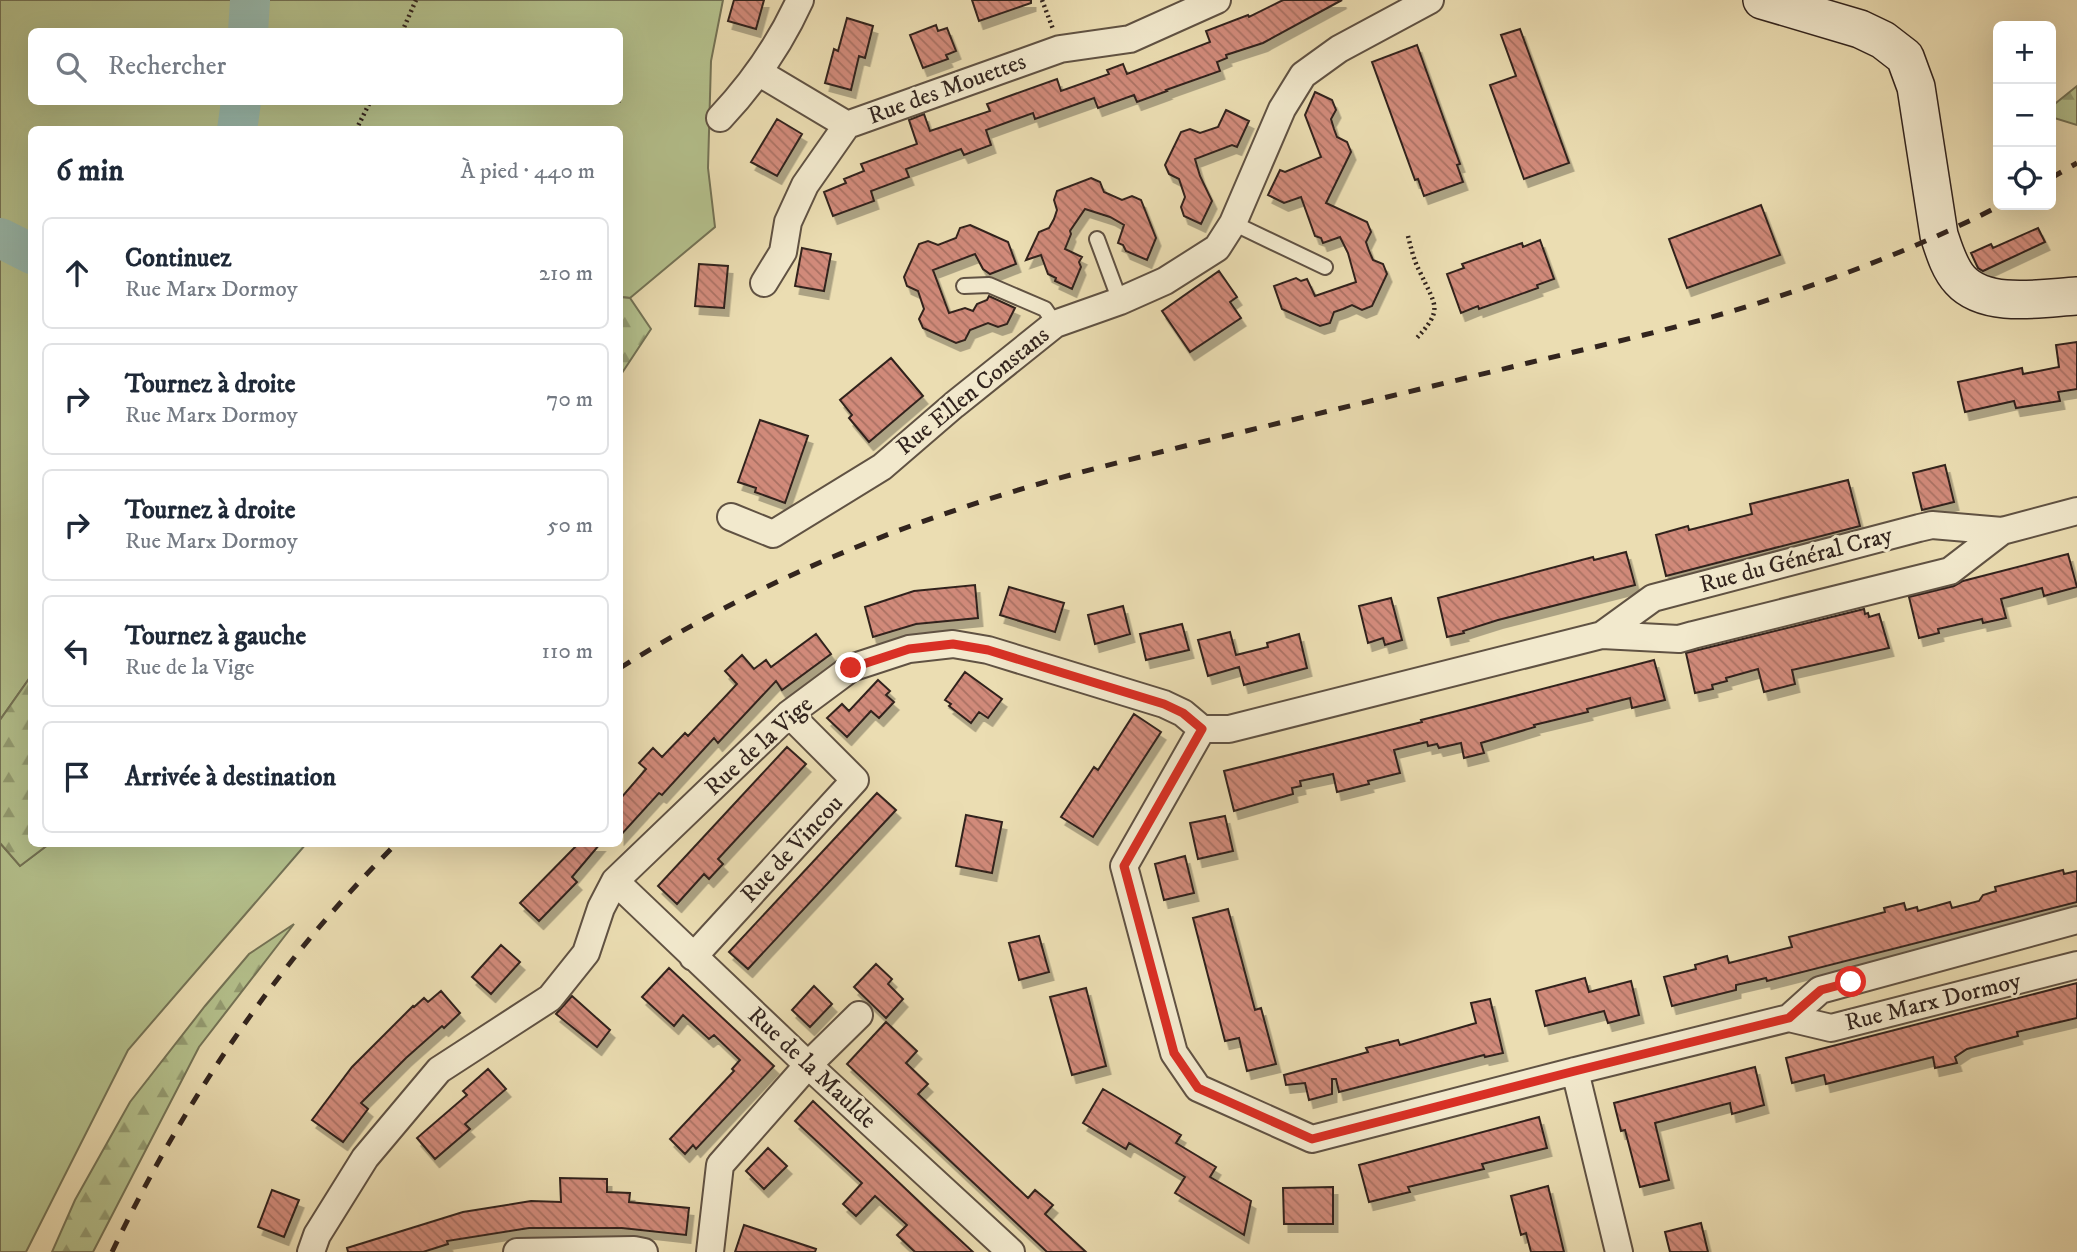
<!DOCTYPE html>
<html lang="fr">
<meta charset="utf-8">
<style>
body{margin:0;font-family:"IM FELL DW Pica",serif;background:#f2f2f3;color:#1f2937}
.controls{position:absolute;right:21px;top:21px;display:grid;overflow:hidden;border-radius:10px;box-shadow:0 7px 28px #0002}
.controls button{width:63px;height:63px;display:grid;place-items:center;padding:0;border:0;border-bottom:2px solid #e0e1e3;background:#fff;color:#1f2937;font:35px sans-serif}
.stop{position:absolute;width:21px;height:21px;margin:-16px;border:5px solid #d93025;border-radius:50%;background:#fff}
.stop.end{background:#d93025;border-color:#fff;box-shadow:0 2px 7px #0008}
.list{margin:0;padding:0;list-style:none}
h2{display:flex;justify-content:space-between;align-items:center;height:91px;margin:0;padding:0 28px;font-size:30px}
h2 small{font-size:23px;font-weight:400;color:#747a83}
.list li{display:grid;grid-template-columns:46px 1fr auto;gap:21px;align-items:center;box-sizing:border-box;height:112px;margin:0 14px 14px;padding:0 14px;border:2px solid #e0e1e3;border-radius:10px}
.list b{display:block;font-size:26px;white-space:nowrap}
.list p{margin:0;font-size:23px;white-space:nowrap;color:#747a83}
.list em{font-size:23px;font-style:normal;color:#747a83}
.icon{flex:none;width:38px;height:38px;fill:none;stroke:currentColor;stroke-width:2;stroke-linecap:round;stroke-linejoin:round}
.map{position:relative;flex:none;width:2077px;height:1252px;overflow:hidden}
.search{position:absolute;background:#fff;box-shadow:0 7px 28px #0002;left:28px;top:28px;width:595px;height:77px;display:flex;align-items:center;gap:18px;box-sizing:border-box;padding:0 24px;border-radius:10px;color:#747a83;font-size:26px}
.panel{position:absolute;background:#fff;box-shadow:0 7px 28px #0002;left:28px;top:126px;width:595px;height:721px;border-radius:10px}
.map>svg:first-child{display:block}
.green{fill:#b5c28e;stroke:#747356;stroke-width:2;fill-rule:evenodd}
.forest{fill:url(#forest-firs);stroke:#747356;stroke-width:2}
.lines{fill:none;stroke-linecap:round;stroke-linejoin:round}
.river{stroke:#98bbb0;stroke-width:40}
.building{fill:url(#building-back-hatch);stroke:#32241e;stroke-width:2;filter:url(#shadow)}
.lane-casing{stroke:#605243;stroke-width:18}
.street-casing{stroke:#605243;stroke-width:30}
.secondary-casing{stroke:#32241e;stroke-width:40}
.path{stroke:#32241e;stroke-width:4.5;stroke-dasharray:2 3.5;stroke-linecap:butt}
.lane{stroke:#f2e9cd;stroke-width:14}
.street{stroke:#f2e9cd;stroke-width:26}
.secondary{stroke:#f2e9cd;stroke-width:37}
.rail{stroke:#32241e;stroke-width:5;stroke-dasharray:12 12;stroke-linecap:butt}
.route{stroke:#d93025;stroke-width:9}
.labels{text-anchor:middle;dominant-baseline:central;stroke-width:6;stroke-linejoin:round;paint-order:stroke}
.street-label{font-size:24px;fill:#32241e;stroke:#f2e9cd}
</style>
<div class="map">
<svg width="2077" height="1252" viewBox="0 0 2077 1252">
<defs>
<pattern id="forest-firs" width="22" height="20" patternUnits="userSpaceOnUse" patternTransform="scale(1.75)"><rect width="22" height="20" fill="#b5c28e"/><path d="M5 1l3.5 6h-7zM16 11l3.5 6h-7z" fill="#949d73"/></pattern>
<pattern id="building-back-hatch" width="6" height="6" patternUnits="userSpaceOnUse" patternTransform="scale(1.75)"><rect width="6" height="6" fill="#d18a7a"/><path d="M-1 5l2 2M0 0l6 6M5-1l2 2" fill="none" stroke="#aa7163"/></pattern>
<filter id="shadow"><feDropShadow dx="4.5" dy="8" stdDeviation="0" flood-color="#0004"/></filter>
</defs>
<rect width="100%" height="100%" fill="#ebddb2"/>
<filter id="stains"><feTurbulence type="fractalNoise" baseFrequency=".00286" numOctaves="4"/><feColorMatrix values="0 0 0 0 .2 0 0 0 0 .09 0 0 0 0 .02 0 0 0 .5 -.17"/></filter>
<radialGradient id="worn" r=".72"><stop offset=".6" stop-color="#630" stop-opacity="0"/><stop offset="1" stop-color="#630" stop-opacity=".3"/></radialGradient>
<path class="green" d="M0,0H723L711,61L708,168L715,227L630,298L620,297V130H32L31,676L0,720ZM32,32H620V102H32Z
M0,843L20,866L49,844H306L128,1050L26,1252H0Z"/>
<path class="forest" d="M2077,86V125L2051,117V107Z
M620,297L630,298L651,329L620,376Z
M31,676L32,844H49L20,866L0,843V720Z
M294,924L199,1047L93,1252H52L75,1200L130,1102L205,1006L249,954Z"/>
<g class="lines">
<path class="river" d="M248,32L250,0
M237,130L241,102
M0,238L32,254"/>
</g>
<path class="building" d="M734,0H764L756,29L728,21Z
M972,0H1031V3L979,21Z
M1283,0H1342L1263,43L1226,55L1227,58L1217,62L1220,71L1166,90L1167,91L1137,102L1134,95L1098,108L1094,98L1035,119L1033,113L986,130L991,145L964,155L961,149L906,169L909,177L871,191L874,201L833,216L824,192L846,183L844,179L864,171L861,164L917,144L909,120L924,114L930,131L990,111L987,104L1057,79L1061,91L1109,74L1107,70L1123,64L1127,74L1210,42L1206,31L1248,15L1249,17Z
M847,18L873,26L865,58L859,56L851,90L825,83L834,49L838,51Z
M936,25L938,31L947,28L956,51L946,55L948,59L923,68L910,35Z
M1520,29L1569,163L1524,179L1490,85L1516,76L1501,35Z
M1417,45L1460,164L1457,165L1463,182L1424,196L1418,179L1415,180L1372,62Z
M1315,92L1332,100L1336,110L1331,119L1334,129L1337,137L1347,142L1351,152L1326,203L1367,222L1371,232L1366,242L1369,251L1373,260L1383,264L1387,274L1372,306L1362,310L1352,305L1343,309L1334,312L1330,323L1320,326L1282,309L1274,286L1296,278L1301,281L1307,279L1315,296L1356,282L1348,253L1340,237L1323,243L1321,238L1315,236L1301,197L1284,203L1268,195L1280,170L1285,172L1321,157L1305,115Z
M1226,110L1249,121L1237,147L1232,145L1195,159L1200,176L1212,201L1201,224L1184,216L1181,207L1185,197L1179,179L1169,174L1165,165L1181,132L1190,129L1200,133L1218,127Z
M777,119L802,134L777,176L751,162Z
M1091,178L1100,182L1104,192L1122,200L1132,196L1141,200L1156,238L1147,260L1126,251L1123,245L1118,243L1124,225L1110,217L1085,209L1070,231L1071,234L1065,249L1082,257L1079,262L1081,267L1072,289L1055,281L1056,278L1048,274L1041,255L1026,260L1039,232L1049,228L1054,219L1057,210L1054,200L1057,191Z
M1761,205L1780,255L1687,288L1669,239Z
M970,225L1008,242L1016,264L990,274L983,269L975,254L933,270L949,313L965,308L973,311L977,304L987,300L989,296L1015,308L1007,324L998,327L988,323L970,330L965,340L956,343L923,328L919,319L924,309L918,291L907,286L904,277L919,244L928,241L938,245L956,238L960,228Z
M2038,228L2045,242L1983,271L1978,268L1971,253L1991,244L1993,248Z
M1540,240L1554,279L1537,285L1538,288L1479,309L1478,306L1461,313L1447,274L1464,268L1462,264L1522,243L1523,247Z
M802,248L831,254L824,291L795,286Z
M699,264L728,266L724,308L695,306Z
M1219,271L1237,297L1230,302L1241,318L1190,352L1162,311Z
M2077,342V389L2058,392L2060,401L2016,408L2014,401L1965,412L1958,382L2022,368L2023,374L2059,367L2056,345Z
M891,358L923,396L869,442L849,418L852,415L840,400Z
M760,420L808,436L785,503L755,492L756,488L738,482Z
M1945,465L1954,502L1922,510L1913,473Z
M1848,480L1860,526L1666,576L1656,535L1688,526L1689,530L1752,514L1750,504Z
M1626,552L1635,585L1498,620L1463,631L1464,633L1447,637L1438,598L1593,557L1594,560Z
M2068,554L2077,587L2044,596L2042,588L2001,599L2006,618L1983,623L1982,619L1938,629L1939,633L1919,638L1909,597L1954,586L1963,581Z
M975,585L978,618L916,624L873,637L865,607L914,591Z
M1009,587L1064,603L1055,632L1000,615Z
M1391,598L1402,640L1385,645L1383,638L1368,643L1359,606Z
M1123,606L1130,634L1095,644L1088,615Z
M1864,609L1865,614L1868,613L1869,617L1879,614L1889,648L1792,670L1795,684L1764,692L1758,669L1726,678L1727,681L1712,685L1713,689L1695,693L1686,653Z
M1182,624L1189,650L1146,660L1140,634Z
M1230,632L1236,655L1268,647L1267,643L1299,634L1307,668L1244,685L1239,667L1208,676L1198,640Z
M816,634L831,654L782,690L776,681L718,743L714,738L662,795L659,793L620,836V799L646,769L639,763L653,748L662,757L685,733L688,736L722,700L737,684L725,671L742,655L754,669L766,660L771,667Z
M1654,660L1665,700L1632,708L1630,698L1587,709L1588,712L1534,725L1535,727L1481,743L1484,753L1464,758L1461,743L1439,748L1437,744L1428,746L1427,742L1394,750L1400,773L1368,781L1369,784L1337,792L1333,774L1300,781L1301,786L1292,788L1293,794L1234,811L1224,771L1422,722L1421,720L1453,712Z
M965,672L1002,699L988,718L979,712L971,723L949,706L951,704L945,700Z
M878,680L890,691L886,695L894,702L879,718L871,711L847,737L827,718L842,704L849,711Z
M1134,714L1161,732L1093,837L1061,817L1094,767L1098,770Z
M787,747L806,764L718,859L723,864L709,879L704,874L677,904L658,886Z
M877,793L896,810L748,969L729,952Z
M966,815L1002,822L992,873L956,866Z
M1225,816L1233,851L1198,859L1190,823Z
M578,844H600L572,877L577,882L539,921L520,903Z
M1185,856L1194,893L1164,900L1155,864Z
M2063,870L2064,874L2077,871V902L1767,981L1766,978L1736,985V990L1672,1006L1664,977L1696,969L1695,965L1727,956L1729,963L1792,947L1789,937L1885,912L1884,908L1904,903L1906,910L1917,907L1918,911L1950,902L1952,908L1979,901L1983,895L1996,891L1995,887Z
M1228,909L1255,1010L1261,1008L1276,1064L1247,1071L1239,1038L1225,1041L1193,918Z
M1039,936L1049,972L1019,980L1009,943Z
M501,945L520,962L491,994L472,977Z
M876,964L892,979L888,984L903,999L886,1018L854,987Z
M669,968L774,1066L696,1149L693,1145L685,1154L670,1139L734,1071L732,1069L740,1060L714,1035L709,1039L683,1015L674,1026L642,997Z
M1585,978L1589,992L1631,981L1639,1015L1608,1023L1604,1011L1545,1026L1536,991Z
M2077,983V1018L2017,1032L2018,1036L1967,1049L1955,1057L1957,1063L1935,1068L1933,1057L1826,1084L1824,1075L1792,1083L1786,1058Z
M814,986L832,1004L810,1027L792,1010Z
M1086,988L1106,1066L1072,1075L1050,997Z
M441,991L460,1013L444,1028L442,1026L406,1058L361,1103L368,1109L343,1142L312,1120L352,1067L413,1006L414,1007L424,998L428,1002Z
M572,996L610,1030L597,1047L556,1014Z
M1490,999L1503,1053L1485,1057L1484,1055L1339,1092L1336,1079H1332V1094L1309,1100L1305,1083L1286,1085L1284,1075L1368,1052L1366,1048L1398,1040L1400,1045L1476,1023L1471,1003Z
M886,1022L917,1051L906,1063L928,1084L918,1094L1028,1198L1035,1190L1053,1205L1045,1214L1086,1252H1047L847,1064Z
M1755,1067L1764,1105L1732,1114L1730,1103L1655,1123L1669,1180L1640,1187L1625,1130L1621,1131L1614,1103Z
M488,1069L506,1089L465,1124L470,1129L435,1159L417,1138L467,1095L463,1091Z
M1103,1089L1181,1135L1176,1143L1216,1167L1210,1177L1251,1201L1244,1235L1175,1193L1185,1177L1129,1143L1126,1149L1083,1123Z
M813,1101L929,1211L973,1252H915L897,1235L907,1225L875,1196L856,1216L843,1204L862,1183L795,1121Z
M1539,1117L1547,1148L1482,1164L1484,1169L1408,1187L1410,1192L1369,1202L1359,1165Z
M768,1148L787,1166L764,1189L746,1171Z
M560,1178L607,1179V1192L630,1193L629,1202L689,1208L686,1235L622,1228H529L447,1241L448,1244L423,1252H348L347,1248L463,1212L531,1201L561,1202Z
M1548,1186L1564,1252H1531L1526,1233L1521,1235L1511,1196Z
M1333,1187V1224H1284L1283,1188Z
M272,1190L299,1200L284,1237L258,1227Z
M1701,1223L1708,1252H1670L1665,1232Z
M744,1225L816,1249L815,1252H735Z"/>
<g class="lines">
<g class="lane-casing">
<path id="lane" d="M1233,223L1325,267
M1097,239L1120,301
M964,286L989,285L1045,309L1055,324"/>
</g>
<g class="street-casing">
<path id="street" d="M758,72L847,125
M720,118C753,83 780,44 800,0
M764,283L783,252L788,222L805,185L847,125L1060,49L1130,39L1217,0
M731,517L773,534L882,467L954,405L1055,324L1120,301L1165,281L1217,248L1233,223L1282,109L1303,75L1339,49L1430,0
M1602,635L1653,598L1919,528L1932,525L2002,531L2077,511
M1202,729L1124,866L1174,1053L1198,1088L1312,1139L1575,1071L1789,1018L1831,1028L2077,965
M1202,729H1229L1602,635L1679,639L1693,635L1950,571L2002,531
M615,881L808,1065L1011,1252
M693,957L855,780L789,714
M1789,1018L1820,990L2077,920
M1575,1071L1619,1252
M311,1252L317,1235L365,1158L439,1070L550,998L586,953L601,908L615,881L789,714L851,668L909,649L953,644L988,650L1164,704L1183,713L1202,729
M517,1252L634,1250L644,1252
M710,1252L720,1165L808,1065L859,1015"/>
</g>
<g class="secondary-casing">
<path id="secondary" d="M1762,0L1860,29L1883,40L1905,57L1916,87L1939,235C1944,250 1949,268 1960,280C1986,309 2043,298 2077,296"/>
</g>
<path class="path" d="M1042,0L1053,29
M402,32L416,0
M356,130L370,102
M1408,236C1411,248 1414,261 1420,272C1436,307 1444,309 1415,340"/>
<use href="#lane" class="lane"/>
<use href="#street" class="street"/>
<use href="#secondary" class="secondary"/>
<path class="rail" d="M2051,178L2077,163
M620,668C728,600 844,547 965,507C1056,476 1149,455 1242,432C1337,409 1433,386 1528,363C1611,343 1696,324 1777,297C1854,272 1930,242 2001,205
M112,1252C184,1101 277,962 396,844"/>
</g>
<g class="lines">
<path class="route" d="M851,668L909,649L953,644L988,650L1164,704L1183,713L1202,729L1124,866L1174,1053L1198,1088L1312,1139L1575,1071L1789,1018L1821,990L1851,982"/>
</g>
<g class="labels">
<g class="street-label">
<text transform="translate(947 89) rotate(-20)">Rue des Mouettes</text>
<text transform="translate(973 391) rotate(-39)">Rue Ellen Constans</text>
<text transform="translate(1796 560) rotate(-15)">Rue du Général Cray</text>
<text transform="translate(759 746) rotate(-42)">Rue de la Vige</text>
<text transform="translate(792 849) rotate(-47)">Rue de Vincou</text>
<text transform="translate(1933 1002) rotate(-14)">Rue Marx Dormoy</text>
<text transform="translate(812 1068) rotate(43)">Rue de la Maulde</text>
</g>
</g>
<rect width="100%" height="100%" filter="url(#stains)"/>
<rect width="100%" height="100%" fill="url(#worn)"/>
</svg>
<div class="controls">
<button>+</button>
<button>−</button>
<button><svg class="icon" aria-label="locate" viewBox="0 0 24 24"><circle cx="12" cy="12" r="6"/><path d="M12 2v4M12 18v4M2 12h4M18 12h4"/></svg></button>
</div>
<div class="stop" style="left:1851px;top:982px"></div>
<div class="stop end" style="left:851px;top:668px"></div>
<div class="search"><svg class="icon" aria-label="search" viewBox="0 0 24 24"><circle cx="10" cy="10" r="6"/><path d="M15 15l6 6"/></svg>Rechercher</div>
<section class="panel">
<h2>6 min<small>À pied · 440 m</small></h2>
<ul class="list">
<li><svg class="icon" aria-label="ahead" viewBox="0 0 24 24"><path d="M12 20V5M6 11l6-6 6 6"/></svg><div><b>Continuez</b><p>Rue Marx Dormoy</p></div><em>210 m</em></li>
<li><svg class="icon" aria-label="right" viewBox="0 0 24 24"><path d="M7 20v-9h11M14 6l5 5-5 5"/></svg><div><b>Tournez à droite</b><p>Rue Marx Dormoy</p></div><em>70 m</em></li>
<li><svg class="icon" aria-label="right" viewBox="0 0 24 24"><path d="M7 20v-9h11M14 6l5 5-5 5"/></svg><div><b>Tournez à droite</b><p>Rue Marx Dormoy</p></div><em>50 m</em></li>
<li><svg class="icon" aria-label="left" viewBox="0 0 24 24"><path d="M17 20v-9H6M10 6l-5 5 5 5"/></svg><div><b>Tournez à gauche</b><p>Rue de la Vige</p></div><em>110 m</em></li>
<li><svg class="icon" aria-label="arrive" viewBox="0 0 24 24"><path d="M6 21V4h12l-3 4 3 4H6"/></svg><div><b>Arrivée à destination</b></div></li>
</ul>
</section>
</div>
